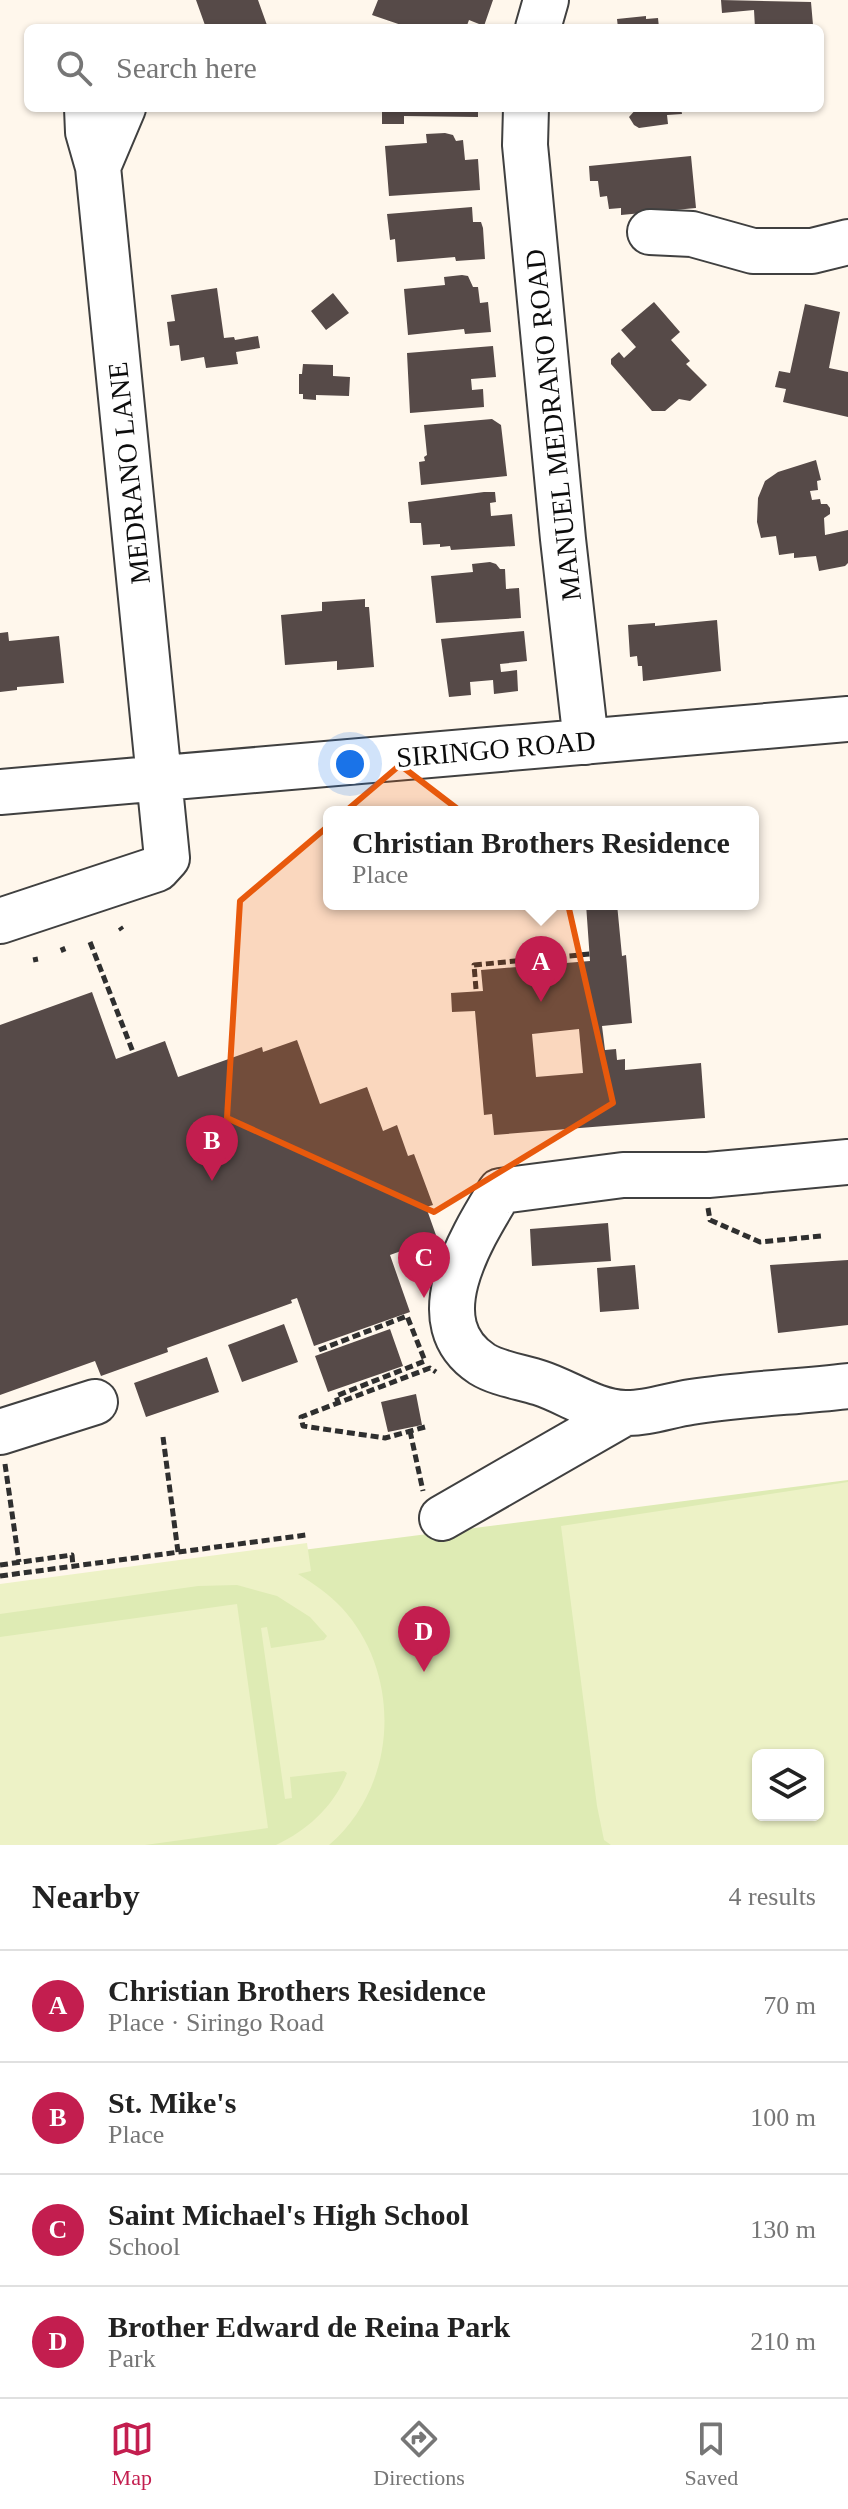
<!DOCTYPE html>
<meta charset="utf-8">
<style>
body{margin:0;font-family:Georgia,serif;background:#f2f2f2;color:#222}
.controls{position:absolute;right:24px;bottom:24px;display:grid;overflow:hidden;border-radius:12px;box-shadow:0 2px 6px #0004}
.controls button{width:72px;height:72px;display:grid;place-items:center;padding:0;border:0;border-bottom:2px solid #e0e0e0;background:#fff;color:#222;font:40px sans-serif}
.you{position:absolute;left:350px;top:764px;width:28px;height:28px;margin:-20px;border:6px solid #fff;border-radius:50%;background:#1a73e8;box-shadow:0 0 0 12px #1a73e833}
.badge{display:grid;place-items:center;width:52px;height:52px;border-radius:50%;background:#c31e4f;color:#fff;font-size:26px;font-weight:700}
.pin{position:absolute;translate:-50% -66px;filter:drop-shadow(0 2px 4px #0008)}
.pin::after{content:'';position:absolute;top:42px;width:28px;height:24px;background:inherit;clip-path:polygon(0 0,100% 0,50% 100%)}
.popup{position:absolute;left:323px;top:806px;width:436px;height:104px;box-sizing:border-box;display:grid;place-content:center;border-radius:12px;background:#fff;filter:drop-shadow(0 2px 6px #0005);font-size:26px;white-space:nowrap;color:#767676}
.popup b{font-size:30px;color:#222}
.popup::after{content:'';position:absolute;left:50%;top:100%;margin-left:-16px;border:16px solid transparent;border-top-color:#fff}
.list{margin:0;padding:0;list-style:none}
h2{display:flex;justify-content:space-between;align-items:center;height:104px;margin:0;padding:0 32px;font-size:34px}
h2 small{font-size:26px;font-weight:400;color:#767676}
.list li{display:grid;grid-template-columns:52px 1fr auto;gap:24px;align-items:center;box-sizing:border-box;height:112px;padding:0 32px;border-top:2px solid #e0e0e0}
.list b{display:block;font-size:30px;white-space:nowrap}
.list p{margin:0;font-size:26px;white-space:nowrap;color:#767676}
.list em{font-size:26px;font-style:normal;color:#767676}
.icon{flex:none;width:44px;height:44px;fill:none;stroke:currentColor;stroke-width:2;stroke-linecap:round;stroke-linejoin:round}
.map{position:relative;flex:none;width:848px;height:1845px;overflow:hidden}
.search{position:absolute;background:#fff;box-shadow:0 2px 6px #0004;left:24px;right:24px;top:24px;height:88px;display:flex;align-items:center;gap:20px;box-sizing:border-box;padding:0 28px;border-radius:12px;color:#767676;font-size:30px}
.sheet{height:552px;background:#fff}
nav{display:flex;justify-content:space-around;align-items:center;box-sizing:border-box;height:112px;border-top:2px solid #e0e0e0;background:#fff;font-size:22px;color:#767676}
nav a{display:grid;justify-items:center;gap:4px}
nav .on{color:#c31e4f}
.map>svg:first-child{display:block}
.green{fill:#deebb4;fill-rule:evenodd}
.pitch{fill:#edf2c6;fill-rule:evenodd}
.building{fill:#564a48;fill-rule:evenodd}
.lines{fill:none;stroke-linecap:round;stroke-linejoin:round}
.minor-casing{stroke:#404040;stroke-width:48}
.path{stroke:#2f2f2f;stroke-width:5;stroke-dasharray:8 4;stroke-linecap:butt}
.minor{stroke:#fff;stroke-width:44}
.marked{fill:#e8590c;fill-opacity:0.2;stroke:#e8590c;stroke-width:6;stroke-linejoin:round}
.labels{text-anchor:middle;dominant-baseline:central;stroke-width:8;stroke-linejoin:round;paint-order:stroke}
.street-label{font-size:28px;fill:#0d0d0d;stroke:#fff}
</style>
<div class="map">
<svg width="848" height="1845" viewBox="0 0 848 1845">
<rect width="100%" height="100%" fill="#fff7ec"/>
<path class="green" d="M848,1480V1845H0V1589ZM758,1755H818V1815H758Z"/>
<path class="pitch" d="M848,1482V1845H611L604,1840L597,1806L561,1526ZM818,1755V1815H758V1755Z
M307,1543L311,1571L298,1574C314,1584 329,1594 342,1608C403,1675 398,1786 329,1845H276C308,1830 334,1806 347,1773L344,1771L290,1777L292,1798L285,1799L261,1628L267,1627L271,1648L324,1640L327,1636L310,1617L277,1596L237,1585L198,1586L0,1614V1584Z
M237,1604L268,1828L145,1845H0V1637Z"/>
<path class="building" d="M196,0H258L268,28H206Z
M378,0H493L484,26L469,20L466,28H410L372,15Z
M721,0L811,2L813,25L798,26V28H755L754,10L722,13Z
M646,16V19L658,18L659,28H618L617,19Z
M382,108H478V117L404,116V124H382Z
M637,108H681L682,114L667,115L668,124L639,128L634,125L629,117Z
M445,133L453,135L456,141L463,140L465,160L478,159L480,190L389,196L385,146L427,143L426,134Z
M691,156L696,208L621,215V208L609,209L607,196L600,197L598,181H590L589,166Z
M472,207L473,222H481L483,228L485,259L456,261L455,257L397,262L395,239L390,240L387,214Z
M462,275L468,276L473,287H478L480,303L488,302L491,332L465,334L464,329L408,335L404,289L445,285L444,277Z
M217,288L224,338L234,337L235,340L258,336L260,348L236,352L238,364L206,368L204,357L181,361L179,345L170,346L167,322L175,321L171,295Z
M333,293L349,313L326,330L311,311Z
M654,302L680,332L671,340L690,361L686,364L707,385L690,401L679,399L665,411H652L611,364V359L619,352L624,358L636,347L621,330Z
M805,304L840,312L829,368L848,372V417L783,402L786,389L775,387L779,371L790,373Z
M493,346L496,377L471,379L472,390L483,389L484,407L410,413L407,353Z
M303,364L333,365V376L350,377L349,396L316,395V400L303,399V394H299V374H302Z
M492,419L501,425L507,476L421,485L419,462L425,461L424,457L427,455L424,425Z
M816,460L821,480L817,481L818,490L810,491L812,500L820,499L821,504H827L830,508V514L824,518L825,535L848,530V563L845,566L819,571L816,556L794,558V553L779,555L776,536L761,538L757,522L758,498L765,481L778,472Z
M484,492H495L496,502L490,503L491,516L512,514L515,546L451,550L450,546L440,547V544L423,545L421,523H410L408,502Z
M490,562L496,564L500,569H505L506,589L519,588L521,618L436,623L431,576L473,572L472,564Z
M365,599V607H369L374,667L337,670V661L285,665L281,615L322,611V602Z
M717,620L721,671L643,681L642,666H638L637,656L630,657L628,625L655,623V626Z
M524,631L527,661L500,664L501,672L517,670L518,691L494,694L493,680L470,682L471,695L449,697L441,639Z
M8,632L9,641L59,636L64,683L17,687V690L0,692V633Z
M586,904H617L622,956L626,955L632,1023L602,1026L605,1050L616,1049L617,1060L625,1059V1070L701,1063L705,1118L494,1135L492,1114L484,1115L475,1011L452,1012L451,993L483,991L481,970L590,961ZM579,1029L583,1073L536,1077L532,1034Z
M92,992L116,1059L165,1041L178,1077L262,1047L263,1052L297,1040L320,1104L367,1087L383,1131L397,1125L408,1156L414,1154L433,1205L426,1207L437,1238L390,1255L410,1312L314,1346L297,1298L291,1300L292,1303L167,1348L168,1352L101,1376L95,1361L0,1395V1025Z
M608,1223L611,1261L532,1266L530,1229Z
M848,1260V1325L778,1333L770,1265Z
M635,1265L639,1309L600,1312L597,1268Z
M284,1324L298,1362L242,1382L228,1345Z
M390,1329L403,1366L328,1392L315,1356Z
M207,1357L219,1392L146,1417L134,1383Z
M416,1394L422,1425L388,1432L381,1402Z"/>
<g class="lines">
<g class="minor-casing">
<path id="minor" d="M538,28L546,0
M526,108L525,145L563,539L586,742
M98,167L123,108
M650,232L692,234L753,251H812L848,242
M0,792L848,719
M0,921L157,869L167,858L98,167L88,132L87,108
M848,1162L708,1175H623L500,1191C472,1237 418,1322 482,1364C498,1374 522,1377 540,1383C568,1392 594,1412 625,1413C646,1414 670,1405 691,1402C743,1394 796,1392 848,1386
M0,1432L95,1402
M442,1518L625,1413"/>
</g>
<path class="path" d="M120,927L122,930
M90,942L133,1052
M62,947L64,952
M35,957L36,962
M476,989L474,965L590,954
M708,1208L710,1220L760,1242L821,1236
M319,1350L407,1316L425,1361L336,1396L338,1402
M425,1427L385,1438L303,1426L301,1417L430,1368L436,1372
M410,1431L423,1491
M163,1437L178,1552
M5,1464L19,1562
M0,1565L72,1555L73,1566
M0,1576L306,1535"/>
<use href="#minor" class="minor"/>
</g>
<path class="marked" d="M400,765L565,891L613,1103L434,1212L227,1118L240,901Z"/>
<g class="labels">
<g class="street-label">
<text transform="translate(553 425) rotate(-96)">MANUEL MEDRANO ROAD</text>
<text transform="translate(129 473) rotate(-96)">MEDRANO LANE</text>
<text transform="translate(496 749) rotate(-5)">SIRINGO ROAD</text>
</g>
</g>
</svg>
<div class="controls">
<button><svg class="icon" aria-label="layers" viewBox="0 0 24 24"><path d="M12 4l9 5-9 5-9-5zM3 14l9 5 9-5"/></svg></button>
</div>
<div class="you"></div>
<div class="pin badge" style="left:541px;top:1002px">A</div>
<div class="popup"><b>Christian Brothers Residence</b>Place</div>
<div class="pin badge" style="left:212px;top:1181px">B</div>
<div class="pin badge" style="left:424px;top:1298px">C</div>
<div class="pin badge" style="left:424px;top:1672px">D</div>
<div class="search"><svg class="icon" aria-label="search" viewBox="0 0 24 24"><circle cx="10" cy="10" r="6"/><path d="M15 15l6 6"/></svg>Search here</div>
</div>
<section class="sheet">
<h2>Nearby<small>4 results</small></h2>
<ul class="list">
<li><span class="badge">A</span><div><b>Christian Brothers Residence</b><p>Place · Siringo Road</p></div><em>70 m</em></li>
<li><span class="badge">B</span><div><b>St. Mike's</b><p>Place</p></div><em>100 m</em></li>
<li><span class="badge">C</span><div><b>Saint Michael's High School</b><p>School</p></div><em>130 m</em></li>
<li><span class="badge">D</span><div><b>Brother Edward de Reina Park</b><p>Park</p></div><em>210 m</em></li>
</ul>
</section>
<nav>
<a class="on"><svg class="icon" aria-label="map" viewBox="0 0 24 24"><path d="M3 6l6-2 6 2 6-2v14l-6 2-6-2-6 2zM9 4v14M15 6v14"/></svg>Map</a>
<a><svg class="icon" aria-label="directions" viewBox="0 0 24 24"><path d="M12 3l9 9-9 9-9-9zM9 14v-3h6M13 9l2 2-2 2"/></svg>Directions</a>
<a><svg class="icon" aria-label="saved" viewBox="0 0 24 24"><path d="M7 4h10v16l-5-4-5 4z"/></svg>Saved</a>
</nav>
